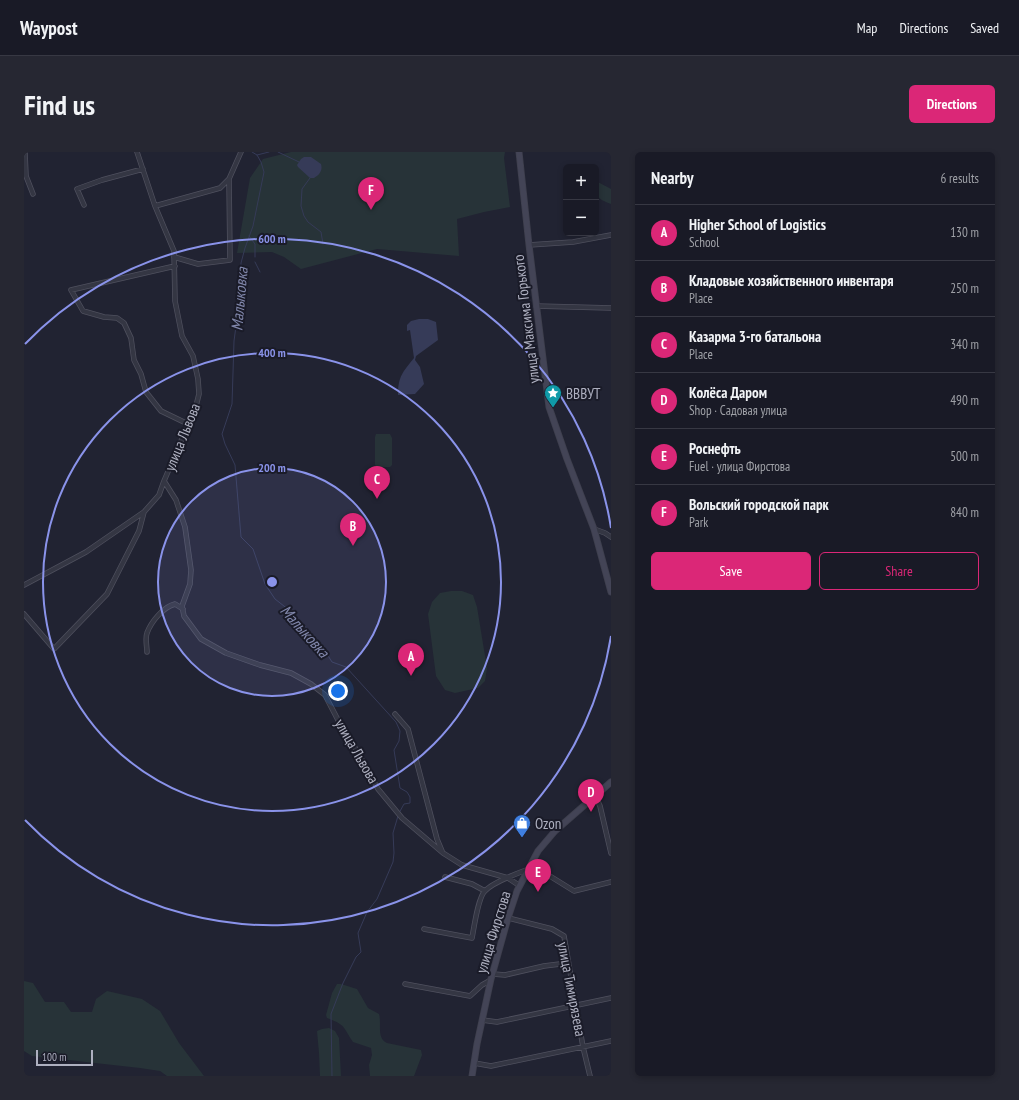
<!DOCTYPE html>
<meta charset="utf-8">
<style>
body{margin:0;font-family:"PT Sans Narrow",sans-serif;background:#262732;color:#f1f3f6}
.controls{position:absolute;right:12px;top:12px;display:grid;overflow:hidden;border-radius:6px;box-shadow:0 2px 6px #0003}
.controls button{width:36px;height:36px;display:grid;place-items:center;padding:0;border:0;border-bottom:1px solid #373843;background:#191a26;color:#f1f3f6;font:20px sans-serif}
.scale{position:absolute;left:12px;bottom:10px;width:57px;box-sizing:border-box;padding-left:4px;border:2px solid #aeb0c0;border-top:0;font-size:11px;line-height:14px;white-space:nowrap;color:#aeb0c0;-webkit-text-stroke:3px #1a1b28;paint-order:stroke}
.you{position:absolute;left:314px;top:539px;width:14px;height:14px;margin:-10px;border:3px solid #fff;border-radius:50%;background:#1a73e8;box-shadow:0 0 0 6px #1a73e833}
.badge{display:grid;place-items:center;width:26px;height:26px;border-radius:50%;background:#db2777;color:#fff;font-size:13px;font-weight:700}
.pin{position:absolute;translate:-50% -33px;filter:drop-shadow(0 1px 2px #0008)}
.pin::after{content:'';position:absolute;top:21px;width:14px;height:12px;background:inherit;clip-path:polygon(0 0,100% 0,50% 100%)}
.list{margin:0;padding:0;list-style:none}
h2{display:flex;justify-content:space-between;align-items:center;height:52px;margin:0;padding:0 16px;font-size:17px}
h2 small{font-size:13px;font-weight:400;color:#9fa1a7}
.list li{display:grid;grid-template-columns:26px 1fr auto;gap:12px;align-items:center;box-sizing:border-box;height:56px;padding:0 16px;border-top:1px solid #373843}
.list b{display:block;font-size:15px;white-space:nowrap}
.list p{margin:0;font-size:13px;white-space:nowrap;color:#9fa1a7}
.list em{font-size:13px;font-style:normal;color:#9fa1a7}
.actions{display:flex;gap:8px;padding:12px 16px}
.actions a{flex:1;padding:9px 0;border:1px solid #db2777;border-radius:6px;text-align:center;font-size:14px;color:#db2777}
.actions .main{background:#db2777;color:#fff}
.map{position:relative;flex:none;width:587px;height:924px;overflow:hidden;border-radius:6px}
header{display:flex;align-items:center;gap:24px;box-sizing:border-box;height:56px;padding:0 20px;background:#191a26;border-bottom:1px solid #373843}
header strong{font-size:19px}
nav{display:flex;gap:22px;margin-inline-start:auto;font-size:14px}
.intro{display:flex;align-items:center;justify-content:space-between;box-sizing:border-box;height:96px;padding:0 24px}
h1{margin:0;font-size:28px}
.button{padding:10px 18px;border-radius:6px;background:#db2777;color:#fff;font-size:14px;font-weight:700}
main{display:flex;gap:24px;padding:0 24px}
aside{flex:1;background:#191a26;border-radius:6px;box-shadow:0 2px 6px #0003}
.map>svg:first-child{display:block}
.green{fill:#273338}
.water{fill:#363b58}
.lines{fill:none;stroke-linecap:round;stroke-linejoin:round}
.stream{stroke:#363b58;stroke-width:1}
.street-casing{stroke:#4f505e;stroke-width:5.5}
.secondary-casing{stroke:#3e3f4d;stroke-width:7}
.street{stroke:#343643;stroke-width:4}
.secondary{stroke:#434456;stroke-width:5.5}
.ring{fill:none;stroke:#8a93ea;stroke-width:2}
.labels{text-anchor:middle;dominant-baseline:central;stroke-width:4;stroke-linejoin:round;paint-order:stroke}
.street-label{font-size:15px;fill:#aeb0c0;stroke:#1a1b28}
.poi-label{font-size:15px;fill:#aeb0c0;stroke:#1a1b28;text-anchor:start}
.water-label{font-size:16px;font-style:italic;fill:#8187ab;stroke:#1a1b28}
.centre{fill:#8a93ea;stroke:#1a1b28;stroke-width:2}
.ring-label{font-size:12px;text-anchor:middle;font-weight:bold;fill:#8a93ea;stroke:#1a1b28;stroke-width:4;stroke-linejoin:round;paint-order:stroke}
</style>
<header>
<strong>Waypost</strong>
<nav><a>Map</a><a>Directions</a><a>Saved</a></nav>
</header>
<div class="intro"><h1>Find us</h1><a class="button">Directions</a></div>
<main>
<div class="map">
<svg width="587" height="924" viewBox="0 0 587 924">
<rect width="100%" height="100%" fill="#212332"/>
<path class="green" d="M267,0H481L480,6L486,55L460,60L433,67L435,104L353,97L277,117L260,105L248,100L213,101L226,26L239,7Z
M572,29L587,37V52C572,46 572,45 572,29Z
M352,282H366L368,286V313L366,315H353L351,313V285Z
M427,439H438L449,443L453,455L463,516L461,529L454,536L431,541L421,538L412,524L404,462L408,450L416,441Z
M0,829L9,831L21,850H40L47,860H68L72,847L83,839L118,847L136,859L155,891L180,924H143L136,919L116,916L8,904L0,899Z
M313,832H317L333,837L344,856L355,862C358,872 352,886 363,891L397,898L398,903L390,924H346L345,913L348,903L347,896L329,890C319,875 322,873 303,866L302,863L308,841Z
M305,876L311,879L315,886L317,924H296L295,901L293,879L298,877Z"/>
<path class="water" d="M280,5H287L297,12C299,19 295,23 290,26H286L274,15L273,13L277,7Z
M395,167H404L412,170L414,188L392,204L391,208L396,215L400,232L391,242L374,243C374,224 379,220 390,206L386,178L383,179V173L387,169Z"/>
<g class="lines">
<path class="stream" d="M228,0L233,3L237,10L240,20L229,74L221,96L217,111L216,144L210,189L208,252L198,282L201,292L211,313L217,385L229,397L241,432L251,447L265,458L281,474L298,494L308,510L322,515L372,570L376,579L375,589L370,598L376,636L383,640L386,645V651L380,652L375,661
M254,0L275,10
M233,3L245,0
M286,26L278,37L277,54L280,64L284,70L297,80L299,92
M225,84L231,92V105
M231,110L236,120
M308,924L307,862L319,831L332,805L337,800L334,781L343,760L353,747L369,710L370,701L369,681L374,664"/>
<g class="street-casing">
<path id="street" d="M0,0L1,1L2,24L9,42
M113,0L131,54L150,99L151,149L158,184L169,204L174,227L175,242L172,254L140,329L152,348L161,375L167,418L166,432L158,454L160,464L177,487L202,501L236,513L267,521L287,532L301,543L314,568L336,604L354,637L378,666L419,701L438,713L484,726L496,734
M60,53L53,37L78,28L119,17
M131,54L196,36L205,27L217,0
M505,93L549,90L587,83
M150,105L174,112L206,108L205,27
M151,114L47,138L59,159L80,165L93,166L100,171L107,186L110,208L117,222L122,240L137,259L164,272
M512,154L587,156
M570,377L581,381L587,385
M0,433L62,400L120,360L135,343L140,329
M0,462L30,497L83,442L115,379L120,360
M123,500C123,495 121,486 123,481C127,470 139,455 151,452L159,457
M371,562L384,577L413,687L418,699
M571,643L576,654L587,701
M508,713L550,739L587,730
M421,725L448,732L461,739
M484,766L528,777L540,784L559,895L566,924
M400,777L448,786C450,776 454,745 461,739C468,731 494,721 505,717
M469,822L481,823L520,814L544,811
M381,832L446,844L458,833L467,828
M458,868L473,870L587,846
M450,911L467,914L587,889"/>
</g>
<g class="secondary-casing">
<path id="secondary" d="M495,0L505,93L525,255L543,307L570,377L587,440
M448,924L453,892L467,827L484,766L493,739L514,699L531,679L587,630"/>
</g>
<use href="#street" class="street"/>
<use href="#secondary" class="secondary"/>
</g>
<circle cx="248" cy="430" r="114" fill="#8a93ea" fill-opacity=".12"/>
<g class="ring">
<circle cx="248" cy="430" r="114"/>
<circle cx="248" cy="430" r="229"/>
<path d="M587 484A343 343 0 0 1 1 668M1 192A343 343 0 0 1 587 376"/>
</g>
<defs>
<g id="sight-pin" transform="scale(0.9)"><path d="M0 17L-7.5 6A9.5 9.5 0 1 1 7.5 6Z" fill="#0f9aa8" stroke="#1a1b28"/><path d="M0-6L1.8-2.2L6-1.7L2.9 1.2L3.7 5.4L0 3.3L-3.7 5.4L-2.9 1.2L-6-1.7L-1.8-2.2Z" fill="#fff"/></g>
<g id="shop-pin" transform="scale(0.9)"><path d="M0 17L-7.5 6A9.5 9.5 0 1 1 7.5 6Z" fill="#3f7fe0" stroke="#1a1b28"/><path d="M-5-2.5h2.3a2.7 3.5 0 0 1 5.4 0H5L5.5 6h-11ZM-1.5-2.5h3a1.5 2.3 0 0 0-3 0Z" fill="#fff"/></g>
</defs>
<g fill-rule="evenodd">
<use href="#sight-pin" x="529" y="241"/>
<use href="#shop-pin" x="498" y="671"/>
</g>
<g class="labels">
<g class="street-label">
<text transform="translate(502 167) rotate(-97)">улица Максима Горького</text>
<text transform="translate(158 285) rotate(-68)">улица Львова</text>
<text transform="translate(333 599) rotate(60)">улица Львова</text>
<text transform="translate(469 780) rotate(-73)">улица Фирстова</text>
<text transform="translate(548 837) rotate(79)">улица Тимирязева</text>
</g>
<g class="poi-label">
<text x="542" y="241">ВВВУТ</text>
<text x="511" y="671">Ozon</text>
</g>
<g class="water-label">
<text transform="translate(215 147) rotate(-85)">Малыковка</text>
<text transform="translate(281 479) rotate(48)">Малыковка</text>
</g>
</g>
<circle cx="248" cy="430" r="6" class="centre"/>
<g class="ring-label">
<text x="248" y="91">600 m</text>
<text x="248" y="205">400 m</text>
<text x="248" y="320">200 m</text>
</g>
</svg>
<div class="controls">
<button>+</button>
<button>−</button>
</div>
<div class="scale">100 m</div>
<div class="you"></div>
<div class="pin badge" style="left:387px;top:524px">A</div>
<div class="pin badge" style="left:329px;top:394px">B</div>
<div class="pin badge" style="left:353px;top:347px">C</div>
<div class="pin badge" style="left:567px;top:660px">D</div>
<div class="pin badge" style="left:514px;top:740px">E</div>
<div class="pin badge" style="left:347px;top:58px">F</div>
</div>
<aside>
<h2>Nearby<small>6 results</small></h2>
<ul class="list">
<li><span class="badge">A</span><div><b>Higher School of Logistics</b><p>School</p></div><em>130 m</em></li>
<li><span class="badge">B</span><div><b>Кладовые хозяйственного инвентаря</b><p>Place</p></div><em>250 m</em></li>
<li><span class="badge">C</span><div><b>Казарма 3-го батальона</b><p>Place</p></div><em>340 m</em></li>
<li><span class="badge">D</span><div><b>Колёса Даром</b><p>Shop · Садовая улица</p></div><em>490 m</em></li>
<li><span class="badge">E</span><div><b>Роснефть</b><p>Fuel · улица Фирстова</p></div><em>500 m</em></li>
<li><span class="badge">F</span><div><b>Вольский городской парк</b><p>Park</p></div><em>840 m</em></li>
</ul>
<div class="actions"><a class="main">Save</a><a>Share</a></div>
</aside>
</main>
